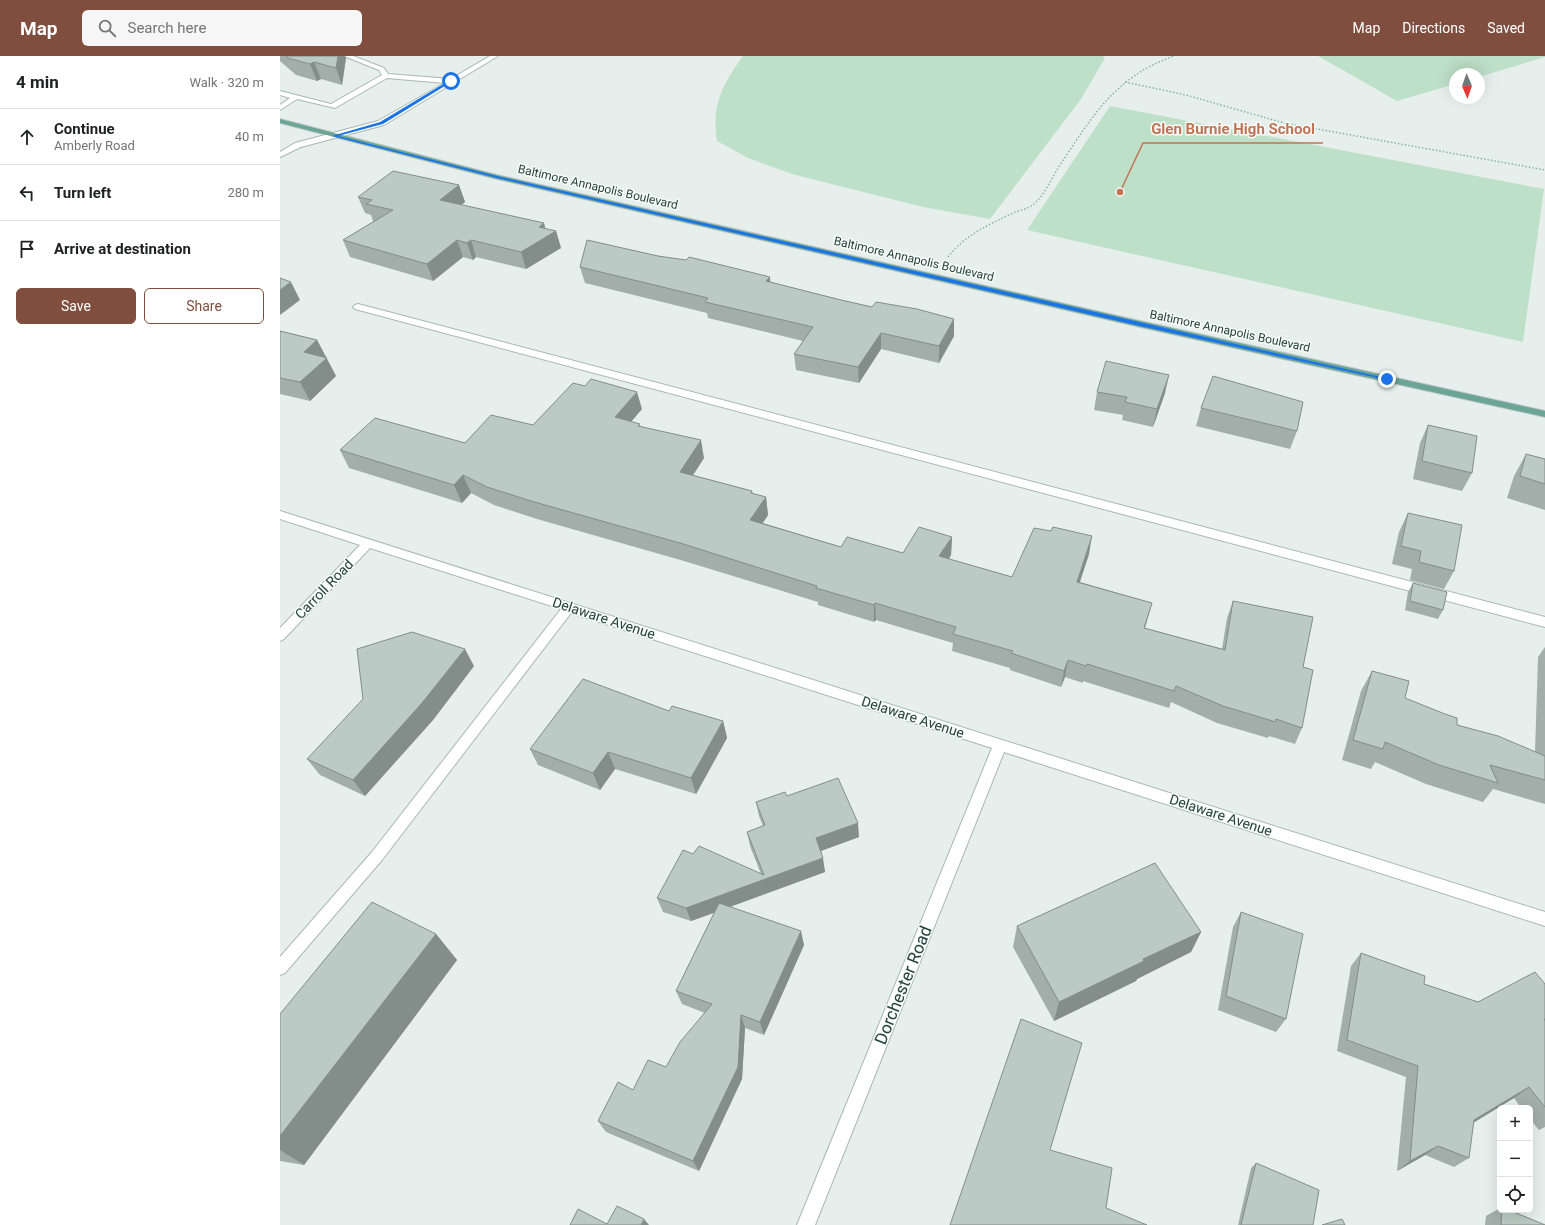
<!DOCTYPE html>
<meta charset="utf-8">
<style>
body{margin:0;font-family:Roboto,sans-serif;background:#f6f6f6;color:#202124}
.controls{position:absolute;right:12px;bottom:12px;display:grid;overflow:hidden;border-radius:6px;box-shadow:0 4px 16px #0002}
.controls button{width:36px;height:36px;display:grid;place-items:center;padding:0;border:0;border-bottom:1px solid #e0e0e0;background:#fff;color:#202124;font:20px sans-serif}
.compass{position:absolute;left:1169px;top:12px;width:36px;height:36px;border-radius:50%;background:#fff;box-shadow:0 4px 16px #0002;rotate:178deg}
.stop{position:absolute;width:12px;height:12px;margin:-9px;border:3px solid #1a73e8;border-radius:50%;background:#fff}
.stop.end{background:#1a73e8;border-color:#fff;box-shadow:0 1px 4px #0008}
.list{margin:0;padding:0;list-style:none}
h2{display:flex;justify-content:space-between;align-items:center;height:52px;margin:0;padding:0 16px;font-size:17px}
h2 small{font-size:13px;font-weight:400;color:#757577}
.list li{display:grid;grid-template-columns:26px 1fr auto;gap:12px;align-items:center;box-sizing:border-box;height:56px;padding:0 16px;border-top:1px solid #e0e0e0}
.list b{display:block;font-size:15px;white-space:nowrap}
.list p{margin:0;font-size:13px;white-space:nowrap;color:#757577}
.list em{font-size:13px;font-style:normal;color:#757577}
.actions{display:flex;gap:8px;padding:12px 16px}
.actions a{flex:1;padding:9px 0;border:1px solid #7f4e3f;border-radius:6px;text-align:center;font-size:14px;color:#7f4e3f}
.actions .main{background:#7f4e3f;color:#fff}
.icon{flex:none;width:22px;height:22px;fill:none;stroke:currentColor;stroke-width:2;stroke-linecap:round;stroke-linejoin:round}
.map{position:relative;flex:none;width:1265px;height:1169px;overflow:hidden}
header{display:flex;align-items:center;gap:24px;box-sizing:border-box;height:56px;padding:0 20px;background:#7f4e3f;color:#fff}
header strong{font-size:19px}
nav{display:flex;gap:22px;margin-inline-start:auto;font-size:14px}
.search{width:280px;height:36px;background:#f6f6f6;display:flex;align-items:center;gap:10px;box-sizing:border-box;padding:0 14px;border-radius:6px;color:#757577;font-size:15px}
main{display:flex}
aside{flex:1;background:#fff}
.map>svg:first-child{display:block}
.green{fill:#bfe0c8}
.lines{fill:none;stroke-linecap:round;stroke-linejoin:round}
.minor-casing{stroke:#a8b8b2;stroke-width:2}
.major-casing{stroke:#c2cac8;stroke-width:2}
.path{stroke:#86b3a5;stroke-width:1.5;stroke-dasharray:1.5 2;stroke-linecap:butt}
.minor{fill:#fff;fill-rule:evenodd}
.major{fill:#6aa596;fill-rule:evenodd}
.wall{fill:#a1aea9}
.shaded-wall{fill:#838d89}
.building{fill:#bbcac4;stroke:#838d89}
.route{fill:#1a73e8}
.labels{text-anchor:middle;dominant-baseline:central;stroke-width:3;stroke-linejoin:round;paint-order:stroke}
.far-street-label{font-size:12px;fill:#24423a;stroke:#f7fbf9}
.street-label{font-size:14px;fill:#24423a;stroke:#f7fbf9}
.near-street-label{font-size:17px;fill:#24423a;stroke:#f7fbf9}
.leader{fill:none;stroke:#c07456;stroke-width:1.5}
.callout-dot{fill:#c07456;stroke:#f7fbf9;stroke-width:1.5}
.callout-label{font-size:15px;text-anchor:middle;font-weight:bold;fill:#c07456;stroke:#f7fbf9;stroke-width:3;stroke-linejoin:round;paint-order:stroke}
</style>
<header>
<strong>Map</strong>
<div class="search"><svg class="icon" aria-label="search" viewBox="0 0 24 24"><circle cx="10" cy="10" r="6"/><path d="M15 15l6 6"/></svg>Search here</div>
<nav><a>Map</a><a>Directions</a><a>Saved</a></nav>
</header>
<main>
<aside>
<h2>4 min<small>Walk · 320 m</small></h2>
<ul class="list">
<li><svg class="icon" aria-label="ahead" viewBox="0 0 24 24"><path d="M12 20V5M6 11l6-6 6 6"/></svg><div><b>Continue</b><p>Amberly Road</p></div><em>40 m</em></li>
<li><svg class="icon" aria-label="left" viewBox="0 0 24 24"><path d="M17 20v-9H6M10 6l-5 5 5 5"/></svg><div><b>Turn left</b></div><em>280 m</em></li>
<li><svg class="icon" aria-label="arrive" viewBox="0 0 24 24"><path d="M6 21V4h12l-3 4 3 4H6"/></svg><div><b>Arrive at destination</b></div></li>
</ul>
<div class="actions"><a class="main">Save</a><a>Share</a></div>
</aside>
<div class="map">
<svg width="1265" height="1169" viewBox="0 0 1265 1169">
<rect width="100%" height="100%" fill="#e6efeb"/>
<path class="green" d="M463,0H823L825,2L801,43L710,163L643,151L512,118L468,102L437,85C431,49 443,28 463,0Z
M1038,0H1265V1L1199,21V18H1175V28L1117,45Z
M830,50L1264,133L1243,286L747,174Z"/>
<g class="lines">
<g class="minor-casing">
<path id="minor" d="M64,0H73L104,12L108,18L171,23L210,0H218L104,69L21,91L0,101V96L15,87L98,65L165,27L107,22L55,52L17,43L0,54V49L10,42L0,39V35L51,48L102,19L99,14Z
M78,248L1265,561V571L75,253L73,251L75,249Z
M0,455L1265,856V870L724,696L535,1169H517L712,692L291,557L102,804L5,917L0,919V901L92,796L281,553L90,492L4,583L0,585V572L80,489L0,463Z"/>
</g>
<g class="major-casing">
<path id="major" d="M0,63L217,119L860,265L1265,355V361L860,271L217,123L0,67Z"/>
</g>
<path class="path" d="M845,26L906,39L1004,67L1265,114
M668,201C685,179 708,169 733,157C740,154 749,153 755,147C766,137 772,121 780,109C813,59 835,21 894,0"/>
<use href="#minor" class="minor"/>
<use href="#major" class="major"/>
</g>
<path class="wall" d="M0,0H65L66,2L62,29L41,23L37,25L16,19L0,5Z
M179,129L185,146L181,149L264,167L265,173L276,175L281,192L246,213L196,201L193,204L183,201L153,225L70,201L63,184L94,165H93L91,159L85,157L78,141Z
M300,211L490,226L561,244L592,251L674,263V280L659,307L601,293L579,327L516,314L514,298L523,285L428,262L427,257L305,227Z
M0,275L37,284L56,320L30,345L0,338Z
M817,336L885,337L873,371L842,364L843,359L814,354Z
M921,352L1017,375L1010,393L916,370Z
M362,353L351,365L424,402L413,419L472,435L473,438L486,441L488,459L483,467L561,491L623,497L672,481L671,499L669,503L732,521L809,498L800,526L872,547L865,572L942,593L947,562L953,545L1023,611L1022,672L1015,688L989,680L988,682L937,667L891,646L889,652L803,625V627L785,621L781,631L730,614V612L672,595L673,587L596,564L594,566L538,549V546L404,505L257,463L214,449L191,437L182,447L69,412L60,394L185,387L253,369Z
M1148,369L1192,417L1182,435L1133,423L1140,387Z
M1246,398L1265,403V454L1227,442L1234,420Z
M1128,457L1174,515L1164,533L1130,524L1132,513L1112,508L1119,476Z
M1133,527L1163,554L1158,563L1125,554L1128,536Z
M1265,591V748L1213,733L1203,746L1146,728L1095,706L1091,713L1062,704L1081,635L1092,615L1125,642L1177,669L1255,696L1258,601Z
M194,610L153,664L85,740L40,719L27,703Z
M389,655L443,665L447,682L416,738L335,713L320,734L258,709L250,693Z
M507,740L579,781L541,795L545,816L450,851L524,889L484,979L465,972L462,1023L419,1115L326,1076L318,1065L353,1034L386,1011L425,957L402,948L396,935L434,857L411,865L383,856L377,842L413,798L481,818L470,790L467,776L483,770L479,760L476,746Z
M961,856L1006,963L996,976L938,954L953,871Z
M737,870L921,876L911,896L857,923L856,925L774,965L733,891Z
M156,878L177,904L24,1109L0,1105V958Z
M1081,897L1144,928L1198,946L1265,928V1071L1259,1074L1250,1063V1052H1241L1234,1042L1193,1066L1189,1102L1174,1111L1145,1099L1117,1115L1126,1021L1057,995L1071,910Z
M976,1107L1033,1169H958L971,1112Z
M1220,1152V1154H1229L1265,1169H1205L1206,1160Z"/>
<path class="shaded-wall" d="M58,0H65L66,2L62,29L56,12Z
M34,6L41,23L37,25L30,8Z
M179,129L185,146L166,161L160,144Z
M264,167L267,180L276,175L281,192L246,213L241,196L259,171Z
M177,184L183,201L153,225L147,208Z
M191,184L196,201L193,204L187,187Z
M490,221L491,237L486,225Z
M11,226L20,244L0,259V234Z
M674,263V280L659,307V290Z
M601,277V293L579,327L578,311Z
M37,284L56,320L30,345L20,326L24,296Z
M889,319L885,337L873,371L877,353Z
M357,336L362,353L340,379L335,361Z
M421,384L424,402L404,433L400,416Z
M183,419L191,437L182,447L174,429Z
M486,441L488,459L473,481L470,464Z
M812,480L809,498L794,543L797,526Z
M672,481L671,499L659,518V500Z
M595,547L596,564L594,566V549Z
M872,547L867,564L859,589L864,572Z
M185,593L194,610L153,664L85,740L73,724Z
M788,604L785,621L781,631L784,615Z
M443,665L447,682L416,738L411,722Z
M328,696L335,713L320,734L313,717Z
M578,767L579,781L538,796L536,782Z
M543,802L545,816L411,865L406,852Z
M521,875L524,889L484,979L480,966Z
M921,876L911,896L857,923L856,925L774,965L779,946L863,903Z
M156,878L177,904L24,1109L0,1094V1080Z
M461,959L465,972L462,1023L419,1115L413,1105Z
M1249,1031L1234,1042L1180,1075L1194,1064Z
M1158,1090L1145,1099L1117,1115L1130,1105Z
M364,1163L369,1169H361Z"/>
<path class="building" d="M6,0H58L56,12L34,6L30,8L8,2Z
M113,115L179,129L160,144L264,167L259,171L276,175L241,196L191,184L187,187L177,184L147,208L63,184L113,154L86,148L92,144L78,141Z
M307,184L378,200L406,204L409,201L490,221L486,225L561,244L592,251L596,246L637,253L674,263L659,290L601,277L578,311L514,298L533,271L425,246L428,242L300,211Z
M0,222L11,226L0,234Z
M0,275L37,284L24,296L47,302L20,326L0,322Z
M826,305L889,319L877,353L845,346L847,341L817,336Z
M933,320L1023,346L1017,375L921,352Z
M311,323L357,336L335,361L360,368L358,370L421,384L400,416L472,435L471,437L486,441L470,464L561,491L567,481L623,497L639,471L672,481L659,500L732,521L754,472L771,475L773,471L812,480L797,526L872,547L864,572L945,594L953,545L1033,561L1023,611L1033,614L1022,672L996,663V666L943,650L896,630L894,635L807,608L806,610L788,604L784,615L731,597L733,595L673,578L676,571L595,547L594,549L536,532L537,530L400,487L251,445L207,431L183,419L174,429L60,394L95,362L185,387L211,359L253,369L293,327L305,330Z
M1148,369L1197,380L1192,417L1142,405Z
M1246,398L1265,403V428L1240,420Z
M1128,457L1182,469L1174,515L1139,506L1141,495L1121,490Z
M1133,527L1167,536L1163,554L1130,545Z
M132,576L185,593L142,647L73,724L27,703L83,643L77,593Z
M1092,615L1129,625L1125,642L1165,658L1177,662V669L1218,680L1265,700V724L1210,709L1218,727L1159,709L1105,686L1103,693L1073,684Z
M303,623L389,655L392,650L443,665L411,722L328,696L313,717L250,693Z
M558,722L578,767L536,782L543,802L406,852L377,842L403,794L413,798L419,790L484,819L467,776L485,769L476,746L505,736L507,740Z
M875,807L921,876L863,903L864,905L779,946L737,870Z
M92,846L156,878L0,1080V958Z
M439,847L521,875L480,966L461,959L458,1011L413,1105L318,1065L338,1026L353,1034L368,1004L386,1011L400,986L432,948L396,935Z
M961,856L1023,878L1006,963L946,940Z
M1081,897L1145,920L1144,928L1198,946L1255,916L1265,928V963H1264L1265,965V1051L1249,1031L1194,1064L1189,1102L1158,1090L1130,1105L1138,1010L1067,984Z
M741,963L802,987L770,1094L832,1112L826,1152L867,1169H670Z
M976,1107L1039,1134L1033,1169H961Z
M337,1150L364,1163L361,1169H290L298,1153L327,1168Z
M1222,1154H1229L1265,1169H1221Z
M1062,1163L1065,1169H1042Z"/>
<path class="route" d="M170,24L173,25L103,68L58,80L217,120L1110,323L1107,324L860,270L217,122L52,80L100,66Z"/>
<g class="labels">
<g class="far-street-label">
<text transform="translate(318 131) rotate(13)">Baltimore Annapolis Boulevard</text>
<text transform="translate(634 203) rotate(13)">Baltimore Annapolis Boulevard</text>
<text transform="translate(950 275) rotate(12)">Baltimore Annapolis Boulevard</text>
</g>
<g class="street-label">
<text transform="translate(44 533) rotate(-46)">Carroll Road</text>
<text transform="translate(324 562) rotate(18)">Delaware Avenue</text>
<text transform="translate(633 661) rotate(18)">Delaware Avenue</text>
<text transform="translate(941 759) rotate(18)">Delaware Avenue</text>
</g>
<g class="near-street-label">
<text transform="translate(623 929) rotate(-68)">Dorchester Road</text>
</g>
</g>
<path class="leader" d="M840 136L863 87H1043"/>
<circle class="callout-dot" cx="840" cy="136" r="4"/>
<g class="callout-label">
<text x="953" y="78">Glen Burnie High School</text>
</g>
</svg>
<div class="controls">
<button>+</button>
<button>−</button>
<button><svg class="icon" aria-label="locate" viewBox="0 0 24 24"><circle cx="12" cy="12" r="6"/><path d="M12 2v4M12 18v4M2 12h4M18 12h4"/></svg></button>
</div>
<svg class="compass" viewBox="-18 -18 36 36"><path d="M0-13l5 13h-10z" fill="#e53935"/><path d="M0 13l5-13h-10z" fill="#757577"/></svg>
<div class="stop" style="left:171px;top:25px"></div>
<div class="stop end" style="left:1107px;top:323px"></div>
</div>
</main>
